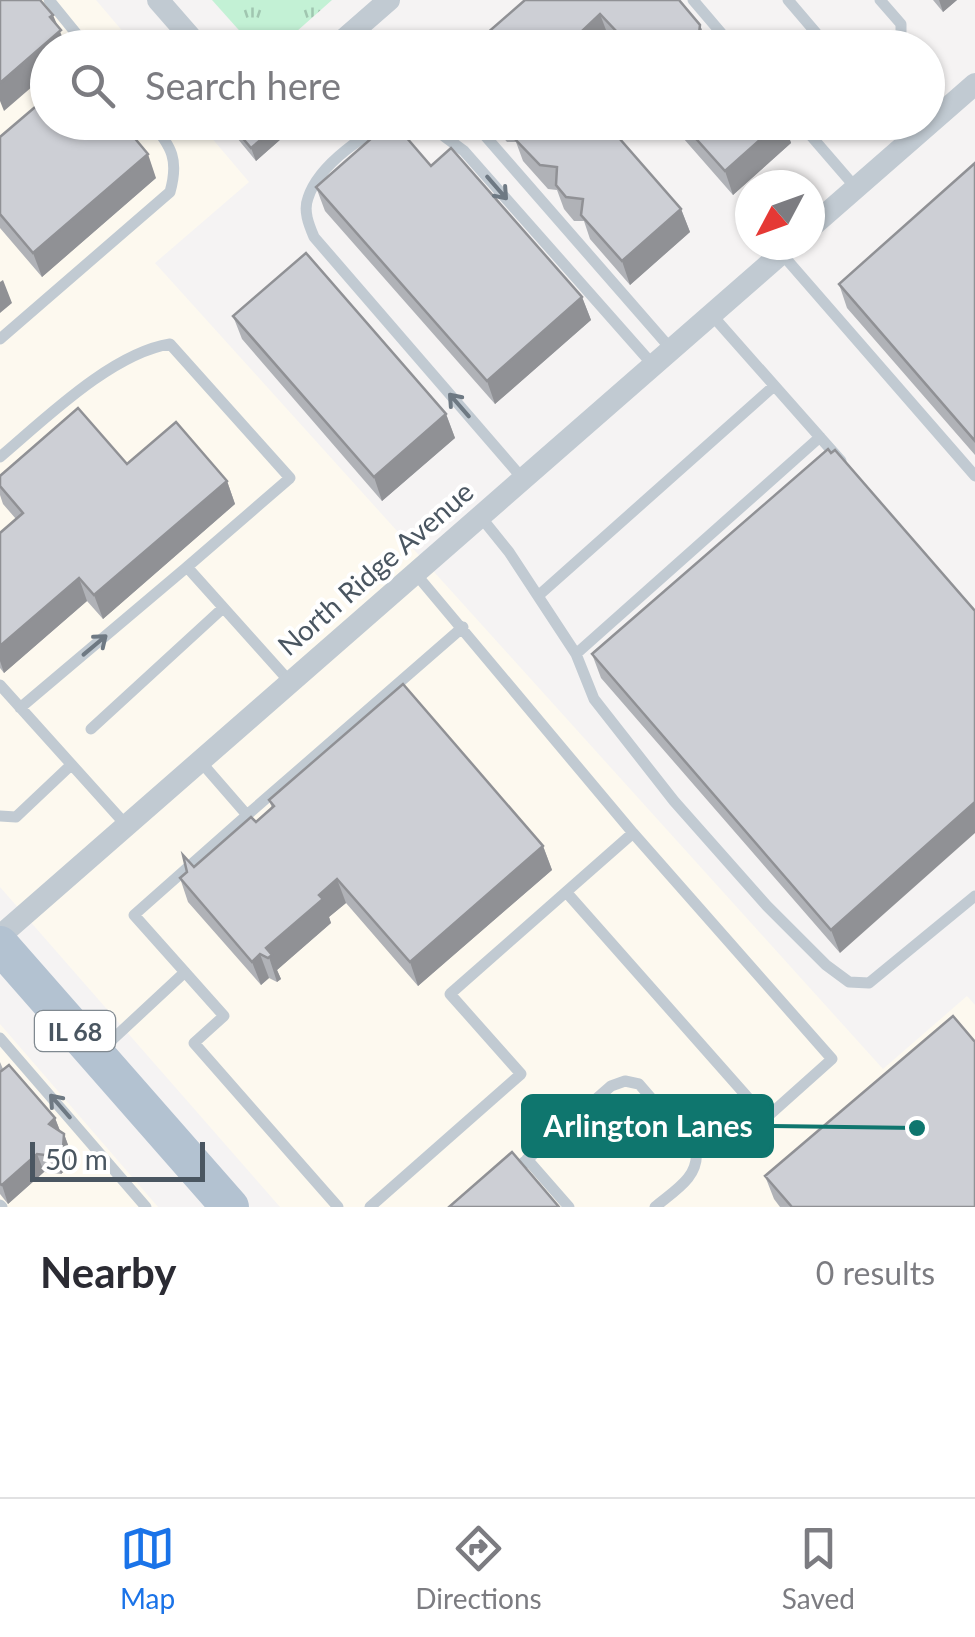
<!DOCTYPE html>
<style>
body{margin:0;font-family:Lato,sans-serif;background:#f7f7f7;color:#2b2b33}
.compass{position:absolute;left:735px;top:170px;width:90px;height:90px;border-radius:50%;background:#fff;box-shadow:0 2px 8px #0004;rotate:229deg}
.scale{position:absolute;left:30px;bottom:25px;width:175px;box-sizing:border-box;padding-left:10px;border:5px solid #4a5661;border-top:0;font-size:28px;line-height:35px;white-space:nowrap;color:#4a5661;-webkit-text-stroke:8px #fff;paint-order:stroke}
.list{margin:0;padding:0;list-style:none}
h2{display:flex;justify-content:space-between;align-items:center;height:130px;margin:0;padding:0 40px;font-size:42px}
h2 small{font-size:32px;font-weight:400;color:#7c7c81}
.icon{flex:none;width:55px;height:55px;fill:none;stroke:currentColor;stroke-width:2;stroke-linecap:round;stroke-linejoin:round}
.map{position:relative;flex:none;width:975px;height:1207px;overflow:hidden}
.search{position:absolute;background:#fff;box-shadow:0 2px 8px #0004;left:30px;right:30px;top:30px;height:110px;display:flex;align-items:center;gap:25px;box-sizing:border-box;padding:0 35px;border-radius:55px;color:#7c7c81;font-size:38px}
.sheet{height:290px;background:#fff}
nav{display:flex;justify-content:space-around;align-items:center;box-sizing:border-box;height:140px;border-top:2px solid #e1e1e2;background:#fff;font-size:28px;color:#7c7c81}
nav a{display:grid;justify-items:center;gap:5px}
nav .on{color:#1a73e8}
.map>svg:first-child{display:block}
.commercial{fill:#fdf9ef}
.grass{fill:url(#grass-tufts)}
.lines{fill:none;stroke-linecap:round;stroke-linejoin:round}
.lane{stroke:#c1cad2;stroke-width:11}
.street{stroke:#c1cad2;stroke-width:22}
.primary{stroke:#b3c2d1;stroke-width:38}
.wall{fill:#b0b2b7}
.shaded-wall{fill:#909195}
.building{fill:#cdcfd5;stroke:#909195;stroke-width:2.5}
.oneway{stroke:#6e7983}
.labels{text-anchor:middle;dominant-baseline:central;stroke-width:8;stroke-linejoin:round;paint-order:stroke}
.shield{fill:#fff;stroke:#808990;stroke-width:2.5}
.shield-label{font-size:25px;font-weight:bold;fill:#4a5661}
.street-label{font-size:28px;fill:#4a5661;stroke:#fff}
.leader{fill:none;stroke:#0f766e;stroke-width:4}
.callout-dot{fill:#0f766e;stroke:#fff;stroke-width:4}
.callout{fill:#0f766e;stroke:#0f766e;stroke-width:4}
.callout-label{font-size:30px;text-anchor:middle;font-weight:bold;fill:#fff}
</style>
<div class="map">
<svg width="975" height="1207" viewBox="0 0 975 1207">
<defs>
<pattern id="grass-tufts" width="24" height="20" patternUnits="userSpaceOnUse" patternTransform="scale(2.5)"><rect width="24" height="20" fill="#c3f1d5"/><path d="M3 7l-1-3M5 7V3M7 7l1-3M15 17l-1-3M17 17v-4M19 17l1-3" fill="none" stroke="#a0c6b0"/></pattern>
</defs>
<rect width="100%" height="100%" fill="#f5f3f3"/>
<path class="commercial" d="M0,0H96L136,47L48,48V122L199,123L249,182L155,263L883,1069L967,996L975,1005V1207H280L0,887Z
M0,1024L158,1207H0Z"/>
<path class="grass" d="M212,0H332L278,48L254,47Z"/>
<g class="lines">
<path class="lane" d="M49,0L88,48
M693,0L734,48
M788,0L829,48
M880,0L901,24V48
M400,122C368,128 318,166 308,198C303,211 309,225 314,237L523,479
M425,122L464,151L653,365
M473,122L671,349
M799,122L856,188
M781,253L975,476
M711,314L841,461
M0,339L170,192C179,160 172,147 151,122
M0,457C45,419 112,353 170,344L290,478L187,567L290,682
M480,516L509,552L576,654L594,699L674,801L767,906L826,965L849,982L869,983L975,896
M415,573L633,833
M538,596L774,386
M576,654L820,437
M0,685L126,825
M20,708L187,567
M91,729L223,608
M200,761L247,815L134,915L224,1016L194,1043L338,1207
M247,815L463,627
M0,816L16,817L71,765
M0,1038L146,1207
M99,1052L185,972
M527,1159L569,1207
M514,1171L611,1086L625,1081L639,1084L696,1150C700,1177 674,1191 655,1207
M0,1205L2,1207
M370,1207L521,1074L450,994L633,833L832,1059L766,1118L567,893"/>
<path class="street" d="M158,0L200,48
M334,48L389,0
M810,228L975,84
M0,936L791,245"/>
<path class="primary" d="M0,945L230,1207"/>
</g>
<path class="wall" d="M525,0L700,25L707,43L719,48H610L607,39L598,48H470Z
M933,0H957L943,12Z
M226,122H287L290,131L256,161L228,127Z
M490,122H605L681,209L690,232L630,285L590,239L584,221H574L564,209L557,190L548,189L523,161L516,142H507Z
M669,122H784L791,143L733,195Z
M0,137L156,178L42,277L0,228Z
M975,163V455L847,308L839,284Z
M431,166L582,297L591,320L495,404L325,211L316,187Z
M233,316L446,414L455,438L382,501L242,339Z
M828,449L840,953L601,678L592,654Z
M127,464L227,481L235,504L103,619L87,601L4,673L0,668V533L16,519L3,504L0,495V476Z
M269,800L543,846L552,870L418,986L346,903L329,917L331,923L277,970L281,979L277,982L269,978L261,985L188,902L180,878L256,822L272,808Z
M0,1062L3,1069L55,1118L60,1131L64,1134L71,1153L70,1166L61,1174L44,1172L8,1204L0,1194Z
M765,1176L975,1207H780L774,1199Z"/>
<path class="shaded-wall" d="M939,0H957L943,12Z
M600,14L609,38L598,48H577L583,30Z
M53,15L67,48H48V73L4,111L0,101V83Z
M700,25L708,48L698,42Z
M282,122H287L290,131L256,161L251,148Z
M780,122H784L791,143L733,195L725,171Z
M148,154L156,178L42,277L33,253Z
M681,209L690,232L630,285L622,261Z
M3,280L12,303L0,313V282Z
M582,297L591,320L495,404L487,381Z
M446,414L455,438L382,501L374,477Z
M227,481L235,504L103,619L94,595Z
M79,578L87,601L4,673L0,661V646Z
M975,802V833L840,953L831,930Z
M543,846L552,870L418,986L410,962Z
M337,879L346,903L329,917L331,923L277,970L281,979L277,982L266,948L319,895Z
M260,954L269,978L261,985L252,962Z
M55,1118L62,1136L49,1124Z
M64,1134L71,1153L70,1166L61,1174L54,1156Z
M37,1154L44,1172L8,1204L2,1185Z"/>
<path class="building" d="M0,0H40L53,15L50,17L61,30L0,83Z
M525,0H679L700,25L698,42L716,44L719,48H615L607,39L616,31L600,14L583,30L589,37L577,48H470Z
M48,96V122H121L148,154L33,253L0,214V137Z
M229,122H282L251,148Z
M390,122H393L431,166L451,148L582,297L487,381L316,187Z
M515,122H605L681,209L622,261L581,215L583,199L566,197L556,185L557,167L540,165L514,138Z
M681,122H780L725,171Z
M975,163V441L839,284Z
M306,253L446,414L374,477L233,316Z
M78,408L127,464L176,422L227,481L94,595L79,578L0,646V533L23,513L0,486V476Z
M828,449L831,453L835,450L975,611V802L831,930L592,654Z
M403,684L543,846L410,962L337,879L319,895L323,899L266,948L272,955L268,958L260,954L252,962L180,878L187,872L183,855L194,867L251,817L256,822L274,806L269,800Z
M953,1016L975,1042V1207H792L765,1176Z
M9,1065L55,1118L49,1124L64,1134L63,1148L54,1156L37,1154L2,1185L0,1184V1072Z
M512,1152L559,1207H449Z"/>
<defs><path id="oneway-shaft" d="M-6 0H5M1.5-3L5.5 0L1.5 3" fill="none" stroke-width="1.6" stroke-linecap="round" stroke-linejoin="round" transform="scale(2.5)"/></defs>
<g class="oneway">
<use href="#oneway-shaft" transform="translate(497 188) rotate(49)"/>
<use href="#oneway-shaft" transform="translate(459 405) rotate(-131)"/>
<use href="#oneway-shaft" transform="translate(95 645) rotate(-40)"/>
<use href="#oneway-shaft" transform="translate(60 1106) rotate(-131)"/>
</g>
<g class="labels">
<rect class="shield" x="35" y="1011" width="80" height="40" rx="8"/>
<g class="shield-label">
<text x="75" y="1031">IL 68</text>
</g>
<g class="street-label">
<text transform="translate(375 568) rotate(-41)">North Ridge Avenue</text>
</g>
</g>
<path class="leader" d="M917 1128L772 1126"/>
<circle class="callout-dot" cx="917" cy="1128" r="10"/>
<rect class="callout" x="523" y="1096" width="249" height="60" rx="10"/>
<g class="callout-label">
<text x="648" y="1137">Arlington Lanes</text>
</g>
</svg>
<svg class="compass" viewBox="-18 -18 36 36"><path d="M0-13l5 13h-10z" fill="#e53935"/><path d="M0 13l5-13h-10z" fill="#7c7c81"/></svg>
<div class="scale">50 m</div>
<div class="search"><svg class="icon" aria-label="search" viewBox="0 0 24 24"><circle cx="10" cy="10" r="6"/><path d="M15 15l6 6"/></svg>Search here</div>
</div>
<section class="sheet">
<h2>Nearby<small>0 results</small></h2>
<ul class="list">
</ul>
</section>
<nav>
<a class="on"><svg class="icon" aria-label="map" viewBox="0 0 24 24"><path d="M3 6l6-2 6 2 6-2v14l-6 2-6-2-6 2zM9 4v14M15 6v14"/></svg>Map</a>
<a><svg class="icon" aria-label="directions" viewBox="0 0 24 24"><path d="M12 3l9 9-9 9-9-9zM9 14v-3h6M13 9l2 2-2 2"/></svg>Directions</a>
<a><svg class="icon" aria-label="saved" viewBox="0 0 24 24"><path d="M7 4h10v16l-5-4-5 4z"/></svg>Saved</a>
</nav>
